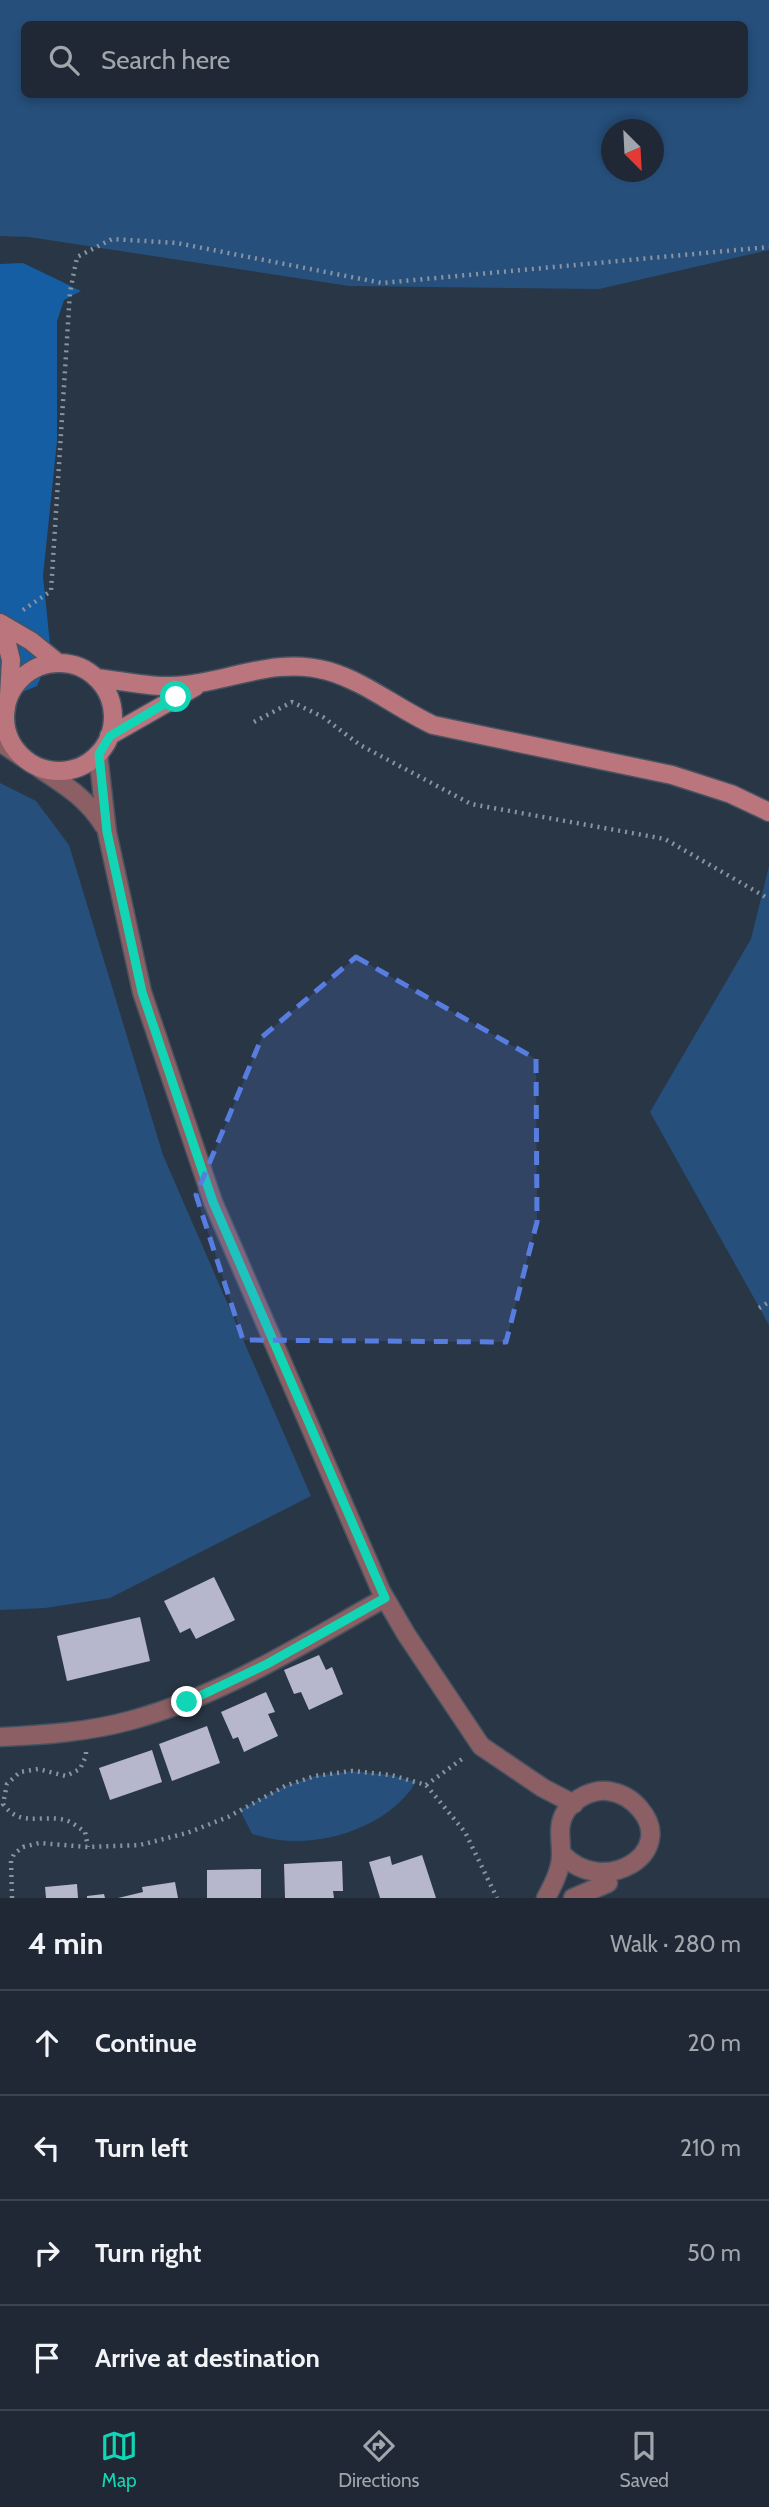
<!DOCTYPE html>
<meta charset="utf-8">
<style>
body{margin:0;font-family:Cabin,sans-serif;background:#27303c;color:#f1f3f6}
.compass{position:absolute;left:601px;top:119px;width:63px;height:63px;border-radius:50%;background:#1f2834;box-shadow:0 4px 10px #0003;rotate:156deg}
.stop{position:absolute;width:21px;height:21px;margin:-16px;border:5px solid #11d5b4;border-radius:50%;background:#fff}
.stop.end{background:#11d5b4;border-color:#fff;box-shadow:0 2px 7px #0008}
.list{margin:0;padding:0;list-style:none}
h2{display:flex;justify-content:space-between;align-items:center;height:91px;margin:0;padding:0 28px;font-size:30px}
h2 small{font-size:23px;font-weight:400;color:#a1a6ac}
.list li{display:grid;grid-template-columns:46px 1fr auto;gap:21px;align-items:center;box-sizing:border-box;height:105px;padding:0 28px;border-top:2px solid #3c444f}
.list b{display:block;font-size:26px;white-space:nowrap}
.list em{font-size:23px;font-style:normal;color:#a1a6ac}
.icon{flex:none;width:38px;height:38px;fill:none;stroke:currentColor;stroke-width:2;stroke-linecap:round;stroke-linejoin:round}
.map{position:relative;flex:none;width:769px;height:1898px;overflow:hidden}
.search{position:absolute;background:#1f2834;box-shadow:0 4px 10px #0003;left:21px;right:21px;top:21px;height:77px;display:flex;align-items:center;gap:18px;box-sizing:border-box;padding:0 24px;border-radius:10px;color:#a1a6ac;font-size:26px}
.sheet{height:511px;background:#1f2834}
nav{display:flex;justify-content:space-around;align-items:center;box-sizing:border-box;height:98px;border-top:2px solid #3c444f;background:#1f2834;font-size:19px;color:#a1a6ac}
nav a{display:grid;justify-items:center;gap:4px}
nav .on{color:#11d5b4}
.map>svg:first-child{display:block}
.green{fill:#264f7b;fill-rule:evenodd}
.forest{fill:#155ea3}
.building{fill:#b6b6cd}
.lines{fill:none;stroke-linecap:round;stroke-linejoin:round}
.street-casing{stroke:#475361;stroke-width:21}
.secondary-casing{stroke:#475361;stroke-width:21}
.path{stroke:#8994a0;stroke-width:4.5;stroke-dasharray:2 5;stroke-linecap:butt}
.street{stroke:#8b5f64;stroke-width:18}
.secondary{stroke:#ba757d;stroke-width:18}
.route{stroke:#11d5b4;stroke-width:9}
.marked{fill:#587de1;fill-opacity:0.2;stroke:#587de1;stroke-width:5;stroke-dasharray:14 9;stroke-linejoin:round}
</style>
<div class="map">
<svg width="769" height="1898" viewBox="0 0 769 1898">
<rect width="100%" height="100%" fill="#293645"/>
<path class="green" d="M0,0H769V250L599,289L349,286L29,237L0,236ZM744,24V94H24V24ZM612,130H654V172H612Z
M0,783L36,801L69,845L163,1155L311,1496L110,1598L45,1608L0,1610Z
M769,866V1325L650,1112L751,939Z
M352,1771L391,1775L416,1782C390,1825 328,1846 279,1840C270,1839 261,1836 252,1834L240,1810L285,1786L315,1776Z"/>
<path class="forest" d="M23,263L81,291L64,300L57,321V441L43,576L51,654L37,686L0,701V264Z"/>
<path class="building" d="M214,1577L235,1620L196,1639L190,1628L180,1633L164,1601Z
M140,1617L150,1661L67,1681L57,1636Z
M319,1655L326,1670L332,1667L343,1694L309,1710L301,1692L294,1694L284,1670Z
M266,1692L275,1712L268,1714L278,1736L244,1752L238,1737L233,1739L221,1712Z
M207,1726L220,1763L172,1781L159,1744Z
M152,1750L162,1782L110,1800L99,1768Z
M422,1855L436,1898H380L369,1862L390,1856L392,1865Z
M342,1861L343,1891H333L334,1898H285L284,1864Z
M261,1869V1898H207V1870Z
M175,1882L178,1898H118L143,1892L142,1887Z
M77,1884L78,1898H46L45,1887Z
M104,1894L105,1898H87V1896Z"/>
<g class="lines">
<g class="street-casing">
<path id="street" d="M0,716L6,708
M0,742L22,757
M98,754L107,832L142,992L213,1202L381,1591L406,1634L481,1746L543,1788L574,1804
M39,768C65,785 88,799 104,826
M0,1737C44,1735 89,1732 132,1720C223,1695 304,1643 385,1598
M546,1898C553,1885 562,1868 561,1852C561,1837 557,1825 566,1811C575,1798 593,1789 608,1791C621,1793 632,1799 640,1809C678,1853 603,1898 562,1854
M573,1898L608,1883"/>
</g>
<g class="secondary-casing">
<path id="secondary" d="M0,623L31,641L58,663
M2,624L11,660L9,696
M5 717a54 54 0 1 1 108 0a54 54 0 1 1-108 0Z
M96,678C124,681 157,689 186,685C236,679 277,657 328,671C366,682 398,709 433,725L672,775L731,794L769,812
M109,736L195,687"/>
</g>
<path class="path" d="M23,610L51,591L70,292L77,257L112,239L177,243L382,283L769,247
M254,722L292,702L323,717L360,745L471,804L665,839L769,899
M759,1308L769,1302
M86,1752V1756L80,1769L66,1776L38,1769L20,1772L7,1784L3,1804C19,1826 37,1816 60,1819C70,1820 78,1827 85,1832L88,1847
M426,1785L462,1759
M12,1898L11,1861L14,1854L23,1847L39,1843L88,1847L140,1845L187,1833L228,1817L285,1786L315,1776L352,1771L391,1775L426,1785L465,1832L497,1898"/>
<use href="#street" class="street"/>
<use href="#secondary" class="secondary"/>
</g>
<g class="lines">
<path class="route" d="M176,697L110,736L99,754L107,832L142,992L213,1202L385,1598L267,1664L187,1702"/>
</g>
<path class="marked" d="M356,957L536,1059L537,1222L506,1342L243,1340L196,1195L262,1037Z"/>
</svg>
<svg class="compass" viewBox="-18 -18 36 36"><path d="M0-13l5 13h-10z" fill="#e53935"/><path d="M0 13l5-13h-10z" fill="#a1a6ac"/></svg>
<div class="stop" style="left:176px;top:697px"></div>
<div class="stop end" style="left:187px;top:1702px"></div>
<div class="search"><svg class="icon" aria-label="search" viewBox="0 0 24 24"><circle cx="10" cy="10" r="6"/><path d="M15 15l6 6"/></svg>Search here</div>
</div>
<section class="sheet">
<h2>4 min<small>Walk · 280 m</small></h2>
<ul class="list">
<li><svg class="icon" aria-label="ahead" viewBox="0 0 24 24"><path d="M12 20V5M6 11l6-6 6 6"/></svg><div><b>Continue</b></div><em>20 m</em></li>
<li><svg class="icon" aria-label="left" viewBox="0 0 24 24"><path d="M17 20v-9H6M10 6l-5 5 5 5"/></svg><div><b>Turn left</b></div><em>210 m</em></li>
<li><svg class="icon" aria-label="right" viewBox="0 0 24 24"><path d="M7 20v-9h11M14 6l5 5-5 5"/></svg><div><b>Turn right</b></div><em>50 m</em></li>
<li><svg class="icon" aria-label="arrive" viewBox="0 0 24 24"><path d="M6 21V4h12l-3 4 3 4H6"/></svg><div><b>Arrive at destination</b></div></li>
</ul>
</section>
<nav>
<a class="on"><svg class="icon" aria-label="map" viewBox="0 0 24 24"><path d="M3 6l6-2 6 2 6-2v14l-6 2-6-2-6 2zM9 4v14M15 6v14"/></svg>Map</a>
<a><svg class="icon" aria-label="directions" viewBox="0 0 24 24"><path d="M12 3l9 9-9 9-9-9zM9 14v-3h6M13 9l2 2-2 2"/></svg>Directions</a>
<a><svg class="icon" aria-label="saved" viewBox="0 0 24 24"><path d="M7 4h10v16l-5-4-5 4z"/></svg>Saved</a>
</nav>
